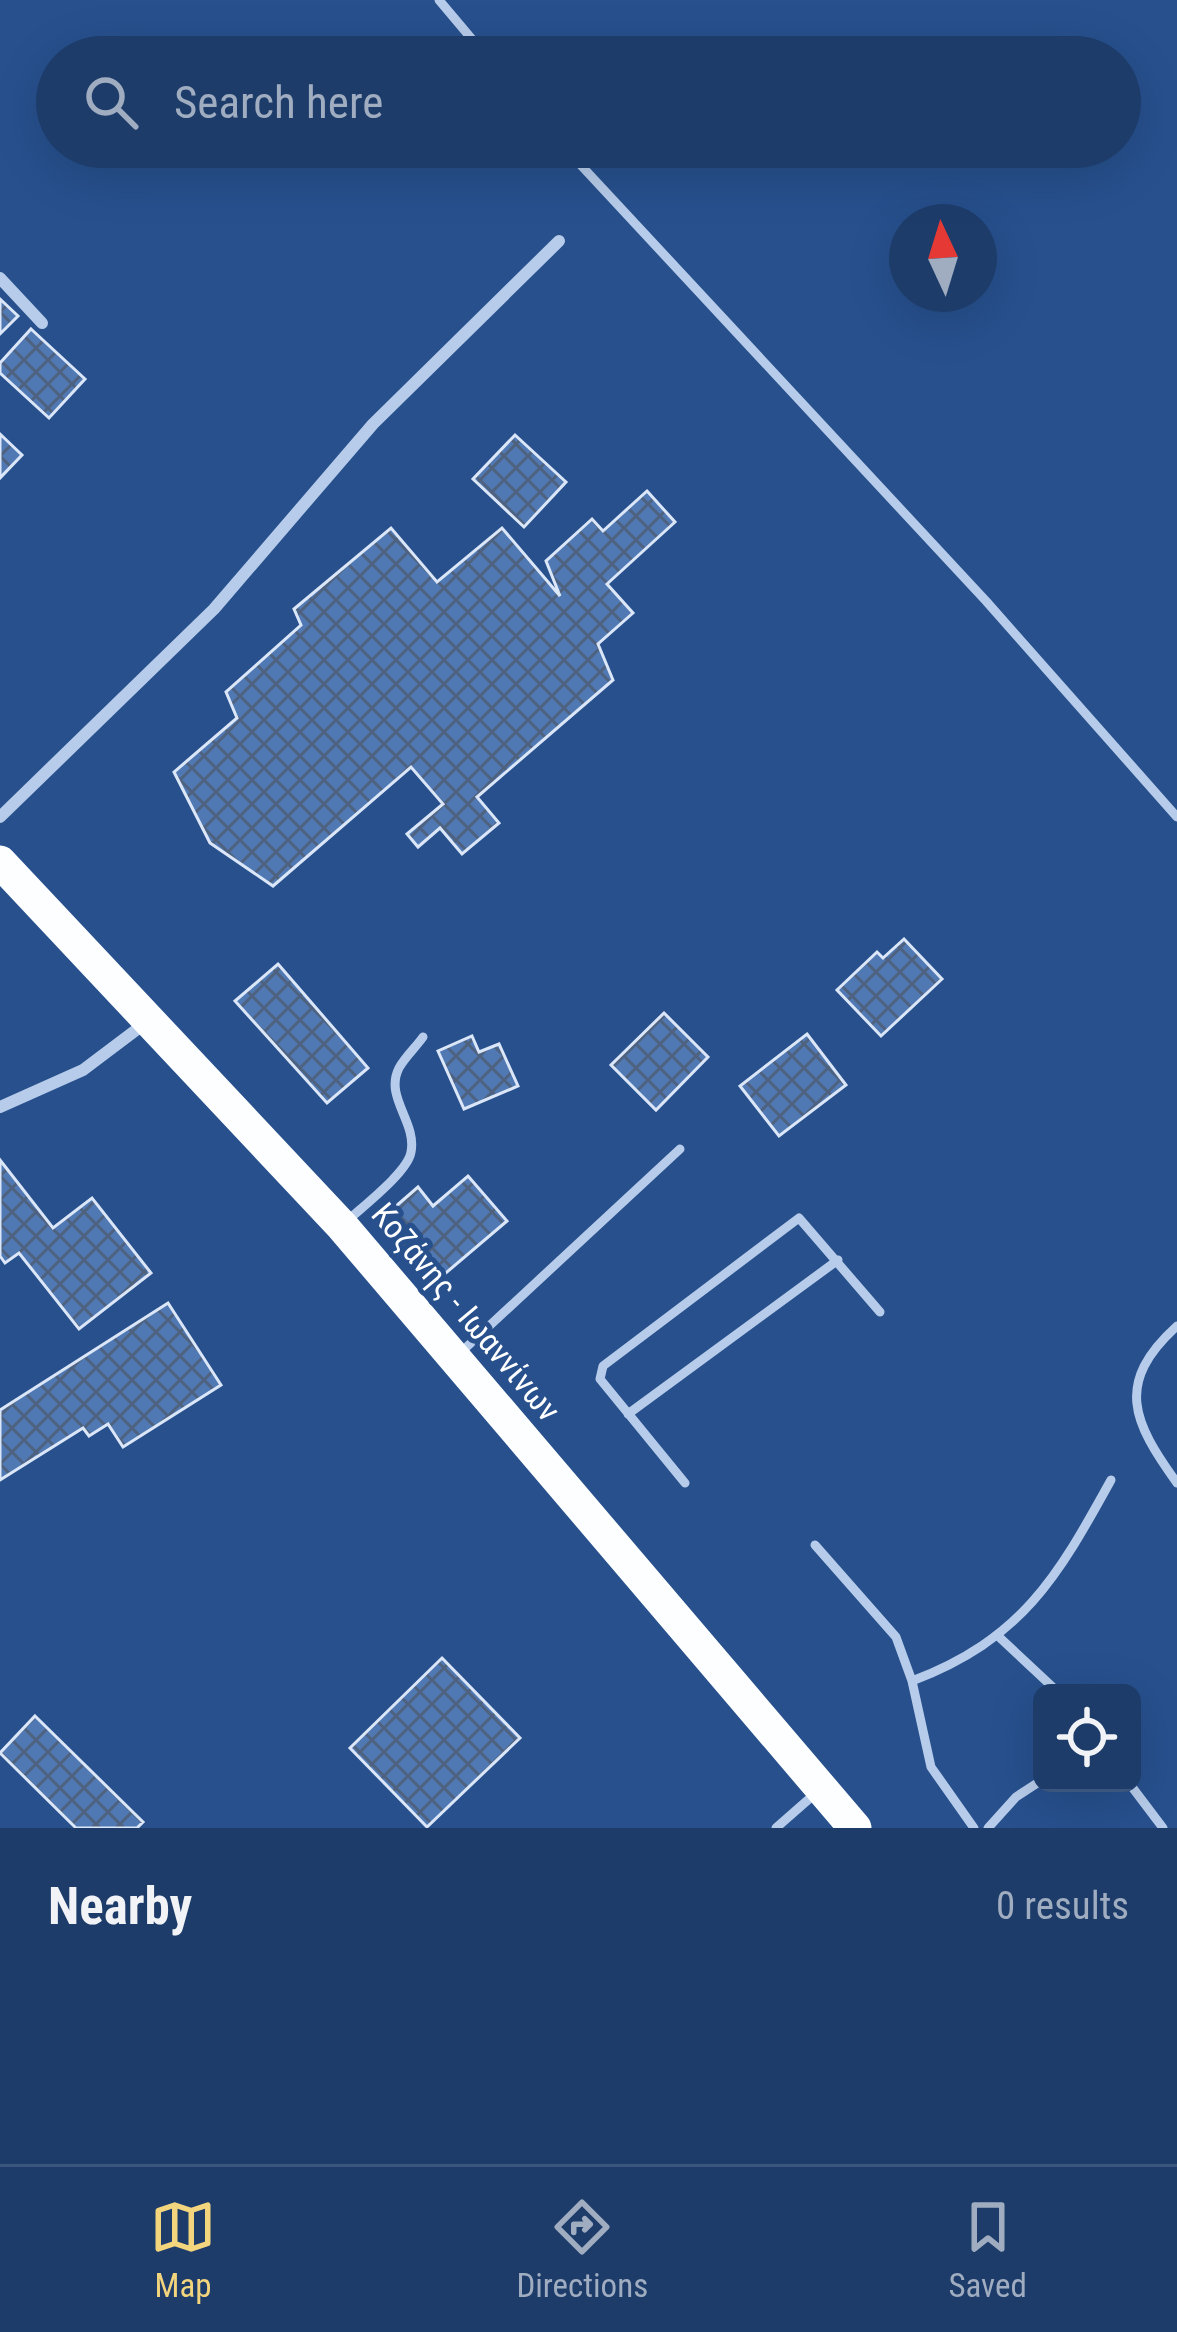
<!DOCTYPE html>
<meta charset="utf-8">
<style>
body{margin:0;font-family:"Roboto Condensed",sans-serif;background:#2a4772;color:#f1f3f6}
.controls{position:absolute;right:36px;bottom:36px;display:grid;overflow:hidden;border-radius:18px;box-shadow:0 12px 48px #0002}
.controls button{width:108px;height:108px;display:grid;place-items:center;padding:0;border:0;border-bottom:3px solid #3b567e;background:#1d3c6a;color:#f1f3f6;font:60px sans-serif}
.compass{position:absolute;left:889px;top:204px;width:108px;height:108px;border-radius:50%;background:#1d3c6a;box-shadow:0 12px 48px #0002;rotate:356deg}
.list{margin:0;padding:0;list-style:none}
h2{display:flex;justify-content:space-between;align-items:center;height:156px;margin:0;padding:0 48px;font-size:51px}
h2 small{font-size:39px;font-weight:400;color:#a0adc1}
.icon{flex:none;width:66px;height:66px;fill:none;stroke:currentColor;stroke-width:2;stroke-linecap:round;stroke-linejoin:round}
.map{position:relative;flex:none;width:1177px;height:1828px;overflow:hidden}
.search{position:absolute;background:#1d3c6a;box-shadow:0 12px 48px #0002;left:36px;right:36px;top:36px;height:132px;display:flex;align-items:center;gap:30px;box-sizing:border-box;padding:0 42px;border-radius:66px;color:#a0adc1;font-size:45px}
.sheet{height:336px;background:#1d3c6a}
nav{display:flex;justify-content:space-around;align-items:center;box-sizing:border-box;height:168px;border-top:3px solid #3b567e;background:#1d3c6a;font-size:33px;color:#a0adc1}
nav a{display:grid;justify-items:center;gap:6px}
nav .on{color:#f3d57d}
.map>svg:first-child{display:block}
.building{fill:url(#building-cross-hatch);stroke:#dbe7f8;stroke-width:3}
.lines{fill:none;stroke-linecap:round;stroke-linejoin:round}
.service{stroke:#b7ccea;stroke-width:9}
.minor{stroke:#b7ccea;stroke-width:12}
.trunk{stroke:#fcfeff;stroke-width:33}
.labels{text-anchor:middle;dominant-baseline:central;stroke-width:10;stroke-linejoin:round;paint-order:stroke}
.street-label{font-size:33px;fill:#fff;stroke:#27508d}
</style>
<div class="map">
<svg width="1177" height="1828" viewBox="0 0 1177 1828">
<defs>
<pattern id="building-cross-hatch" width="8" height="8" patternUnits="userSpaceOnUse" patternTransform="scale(3)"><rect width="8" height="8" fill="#5079b3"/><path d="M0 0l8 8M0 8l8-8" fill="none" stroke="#4e6280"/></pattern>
</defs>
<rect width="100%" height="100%" fill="#27508d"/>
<path class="building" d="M0,299L18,316L0,334Z
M31,329L85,379L49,418L0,373V363Z
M0,434L22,455L0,478Z
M515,435L566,482L524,527L473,479Z
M647,491L675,522L607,584L633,613L598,644L613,680L477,797L499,823L462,854L440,828L418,847L407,834L443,804L411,767L273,886L210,843L174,772L237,718L226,692L301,625L294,609L391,528L437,582L502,528L560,596L546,561L592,519L603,531Z
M904,939L942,979L881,1036L837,990L877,952L883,958Z
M278,964L368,1068L327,1103L235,1001Z
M664,1013L708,1057L656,1110L611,1065Z
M807,1034L846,1085L779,1136L740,1086Z
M472,1036L479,1052L499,1044L518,1086L464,1109L438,1051Z
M0,1160L53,1228L92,1198L151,1273L79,1329L19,1253L5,1263L0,1256Z
M468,1176L507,1221L434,1283L380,1220L418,1187L433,1206Z
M168,1303L221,1385L123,1447L108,1424L89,1436L83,1428L0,1480V1410Z
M442,1658L520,1738L427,1827L350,1748Z
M35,1716L143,1822L137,1828H76L0,1753Z"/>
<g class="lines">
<path class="service" d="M439,0L487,57
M564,147L986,601L1177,817
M346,1222C362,1207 408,1172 411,1152C417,1122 384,1097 399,1068C405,1057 416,1047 423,1037
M1177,1326C1114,1383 1133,1422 1177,1483
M459,1354L680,1149
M628,1414L838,1260
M685,1483L600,1379L603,1366L799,1218L880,1312
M815,1545L896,1637L912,1681L931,1767L974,1828
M998,1636L1059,1693
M912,1681C1022,1639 1057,1578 1111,1480
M1129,1783L1163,1828
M776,1828L817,1792
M988,1828L1016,1797L1042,1780"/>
<path class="minor" d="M0,278L42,323
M0,817L214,609L373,424L559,241
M0,1107L83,1070L148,1021"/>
<path class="trunk" d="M0,862L342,1226L855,1828"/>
</g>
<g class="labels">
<g class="street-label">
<text transform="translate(466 1312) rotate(50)">Κοζάνης - Ιωαννίνων</text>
</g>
</g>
</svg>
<div class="controls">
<button><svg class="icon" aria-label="locate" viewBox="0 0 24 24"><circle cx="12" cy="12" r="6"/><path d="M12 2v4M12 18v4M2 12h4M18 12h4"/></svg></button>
</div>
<svg class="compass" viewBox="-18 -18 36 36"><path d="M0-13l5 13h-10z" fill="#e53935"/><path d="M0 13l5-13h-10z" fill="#a0adc1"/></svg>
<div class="search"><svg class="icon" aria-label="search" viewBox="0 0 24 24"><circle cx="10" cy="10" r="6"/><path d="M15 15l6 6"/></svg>Search here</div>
</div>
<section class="sheet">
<h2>Nearby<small>0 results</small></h2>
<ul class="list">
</ul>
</section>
<nav>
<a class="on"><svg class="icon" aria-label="map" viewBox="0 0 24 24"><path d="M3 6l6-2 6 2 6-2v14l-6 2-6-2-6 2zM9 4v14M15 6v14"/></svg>Map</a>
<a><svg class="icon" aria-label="directions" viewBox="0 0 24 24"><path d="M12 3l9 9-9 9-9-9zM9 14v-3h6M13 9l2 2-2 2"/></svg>Directions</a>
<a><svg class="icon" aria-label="saved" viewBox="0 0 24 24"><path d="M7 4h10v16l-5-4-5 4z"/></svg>Saved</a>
</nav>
